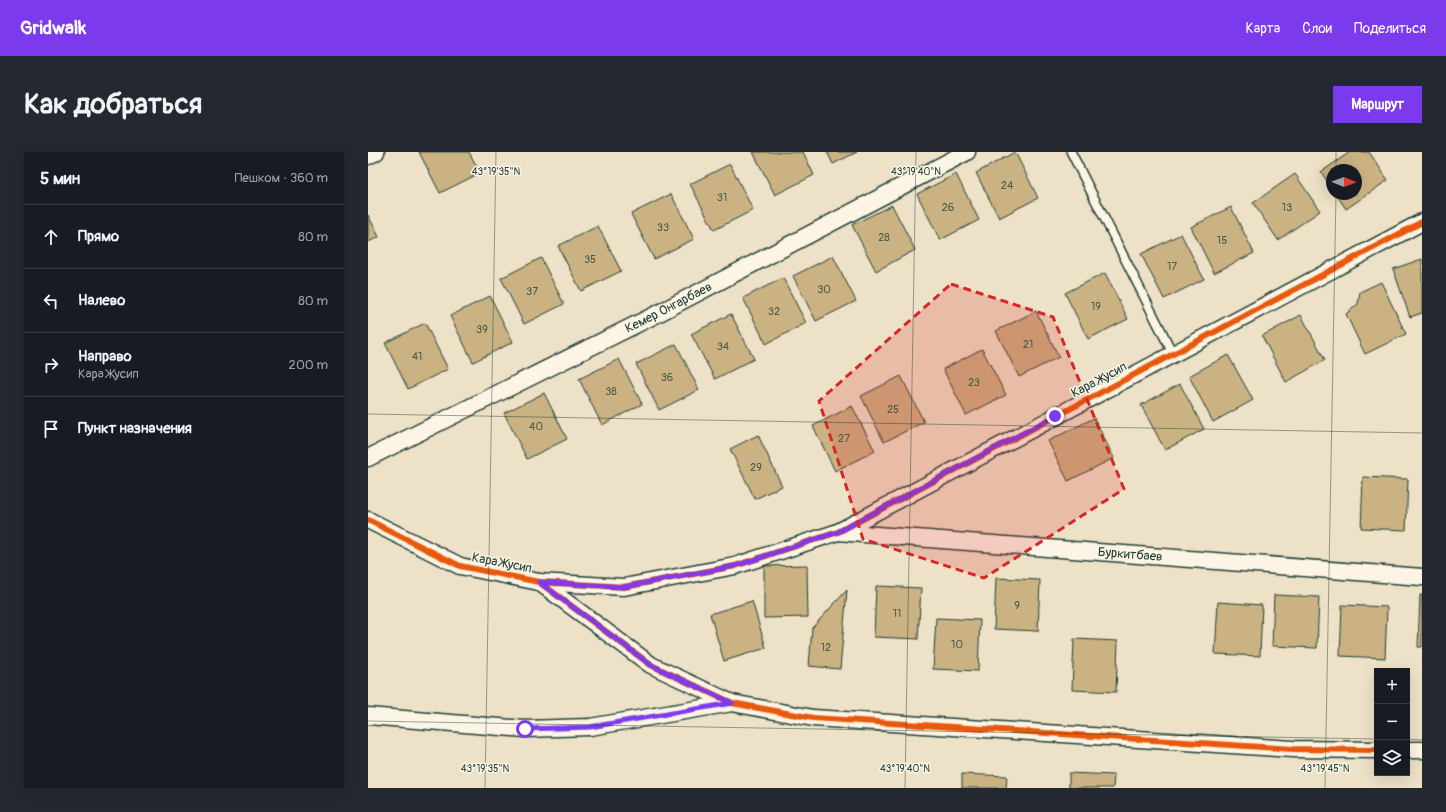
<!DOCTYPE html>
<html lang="ru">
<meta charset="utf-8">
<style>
body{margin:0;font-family:Pangolin,sans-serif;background:#242831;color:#f1f3f6}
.controls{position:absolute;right:12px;bottom:12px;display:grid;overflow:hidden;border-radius:0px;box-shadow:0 4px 16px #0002}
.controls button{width:36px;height:36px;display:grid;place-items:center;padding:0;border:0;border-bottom:1px solid #363941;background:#171b24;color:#f1f3f6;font:20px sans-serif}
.compass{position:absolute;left:958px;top:12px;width:36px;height:36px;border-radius:50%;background:#171b24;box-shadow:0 4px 16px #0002;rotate:91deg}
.stop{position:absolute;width:12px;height:12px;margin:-9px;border:3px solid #7c3aed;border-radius:50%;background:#fff}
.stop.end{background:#7c3aed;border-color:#fff;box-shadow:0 1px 4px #0008}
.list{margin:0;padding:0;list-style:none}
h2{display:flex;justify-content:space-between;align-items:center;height:52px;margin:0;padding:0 16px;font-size:17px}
h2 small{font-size:13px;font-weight:400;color:#9ea1a6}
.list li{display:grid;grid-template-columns:26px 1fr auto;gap:12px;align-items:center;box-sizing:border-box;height:64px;padding:0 16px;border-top:1px solid #363941}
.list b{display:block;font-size:15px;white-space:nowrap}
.list p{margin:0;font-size:13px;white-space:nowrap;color:#9ea1a6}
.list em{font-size:13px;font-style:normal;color:#9ea1a6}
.icon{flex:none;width:22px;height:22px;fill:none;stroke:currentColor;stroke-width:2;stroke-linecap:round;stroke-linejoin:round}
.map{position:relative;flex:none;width:1054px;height:636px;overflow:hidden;border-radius:0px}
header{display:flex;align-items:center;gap:24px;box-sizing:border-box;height:56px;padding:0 20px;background:#7c3aed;color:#fff}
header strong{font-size:19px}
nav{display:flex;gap:22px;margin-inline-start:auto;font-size:14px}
.intro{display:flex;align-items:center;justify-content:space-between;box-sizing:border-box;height:96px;padding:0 24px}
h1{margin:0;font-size:28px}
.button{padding:10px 18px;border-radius:0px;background:#7c3aed;color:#fff;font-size:14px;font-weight:700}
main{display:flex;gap:24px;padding:0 24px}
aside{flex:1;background:#171b24;border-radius:0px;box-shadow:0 4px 16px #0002}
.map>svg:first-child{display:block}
.building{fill:#cbb282;stroke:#1f3d34}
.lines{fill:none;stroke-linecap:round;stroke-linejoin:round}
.lane-casing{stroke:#1f3d34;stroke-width:11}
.street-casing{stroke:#1f3d34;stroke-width:19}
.lane{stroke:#fcf5e5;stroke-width:8}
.street{stroke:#fcf5e5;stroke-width:16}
.cycleway-casing{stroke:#fcf5e5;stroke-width:8}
.cycleway{stroke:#e8590c;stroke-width:6}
.route{stroke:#7c3aed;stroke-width:5}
.marked{fill:#d62828;fill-opacity:0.2;stroke:#d62828;stroke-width:3;stroke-dasharray:8 5;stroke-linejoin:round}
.ticks{fill:none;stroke:#1f3d34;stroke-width:1;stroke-opacity:0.45}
.labels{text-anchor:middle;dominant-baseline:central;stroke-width:3;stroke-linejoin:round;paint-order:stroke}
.number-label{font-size:11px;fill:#4a5a48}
.street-label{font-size:13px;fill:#1f3d34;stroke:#fcf5e5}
.ticks-label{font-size:10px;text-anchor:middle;fill:#1f3d34;stroke:#fcf5e5;stroke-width:3;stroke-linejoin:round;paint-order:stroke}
</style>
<header>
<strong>Gridwalk</strong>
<nav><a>Карта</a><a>Слои</a><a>Поделиться</a></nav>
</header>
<div class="intro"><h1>Как добраться</h1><a class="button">Маршрут</a></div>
<main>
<aside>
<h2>5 мин<small>Пешком · 360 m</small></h2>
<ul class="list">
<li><svg class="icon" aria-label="ahead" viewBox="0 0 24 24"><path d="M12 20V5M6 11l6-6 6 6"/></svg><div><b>Прямо</b></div><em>80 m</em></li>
<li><svg class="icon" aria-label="left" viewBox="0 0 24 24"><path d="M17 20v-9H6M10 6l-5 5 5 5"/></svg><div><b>Налево</b></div><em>80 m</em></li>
<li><svg class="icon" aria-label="right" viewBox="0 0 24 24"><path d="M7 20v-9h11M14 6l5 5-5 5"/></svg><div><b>Направо</b><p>Кара Жусип</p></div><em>200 m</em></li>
<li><svg class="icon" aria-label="arrive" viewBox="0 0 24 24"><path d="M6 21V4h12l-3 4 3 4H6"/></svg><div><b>Пункт назначения</b></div></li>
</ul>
</aside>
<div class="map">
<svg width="1054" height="636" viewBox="0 0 1054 636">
<rect width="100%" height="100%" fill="#ede1c7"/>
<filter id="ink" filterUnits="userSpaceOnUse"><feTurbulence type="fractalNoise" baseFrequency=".025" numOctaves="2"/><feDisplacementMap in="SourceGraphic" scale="8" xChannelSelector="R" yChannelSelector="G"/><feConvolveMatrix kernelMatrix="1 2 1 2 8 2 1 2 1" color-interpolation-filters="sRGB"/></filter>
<g filter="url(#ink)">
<path class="building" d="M51,0H101L112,21L72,41Z
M385,0H435L446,23L407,43Z
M459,0H489L465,12Z
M647,0L670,46L631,66L608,21Z
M982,0H1001L1020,28L978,57L968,42H988V18H964V36L953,20Z
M362,12L385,58L346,78L322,32Z
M588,22L611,68L572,88L549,42Z
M927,22L952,59L910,88L885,51Z
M303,42L326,87L286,107L263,62Z
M524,53L547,98L508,119L484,73Z
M863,55L886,101L846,121L823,75Z
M0,63L11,85L0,90Z
M230,74L253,119L213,139L190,94Z
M813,82L836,127L796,147L773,102Z
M465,104L488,149L448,169L425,124Z
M173,106L196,152L156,172L133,126Z
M1054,107V161L1042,165L1025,117Z
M737,121L760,167L720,187L697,141Z
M415,126L438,171L398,192L375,146Z
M1013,130L1038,182L997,202L978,162L990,152L992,140Z
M122,144L145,190L105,210L82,164Z
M668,159L691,205L651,225L628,179Z
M363,162L386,207L347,227L323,182Z
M933,163L957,208L918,230L894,184Z
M57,171L80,217L40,237L17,191Z
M308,192L331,238L291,258L268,212Z
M614,197L638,243L598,263L575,217Z
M860,203L885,248L845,270L821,224Z
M251,207L274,252L234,273L211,227Z
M533,224L556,270L516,290L493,244Z
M812,232L836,277L797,298L773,253Z
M176,241L199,287L159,307L136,261Z
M484,254L507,299L467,319L445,274Z
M726,266L746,306L700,329L680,289Z
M390,283L414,334L387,347L362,297Z
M995,325L1040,327L1038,378L993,376Z
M439,413L440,465L396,466V414Z
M628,426L672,428L670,479L626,477Z
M508,434L553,436L550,487L506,485Z
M479,438L472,517L441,514L444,476Z
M906,443L951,445L949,496L904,494Z
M1052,443H1054V495H1050Z
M384,449L398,496L356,509L342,462Z
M850,450L894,453L892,504L847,502Z
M974,453L1019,455L1017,506L972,504Z
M568,466L612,468L610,519L565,517Z
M706,487L750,489L748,540L704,538Z
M701,621L746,623L745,636H701Z
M594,622L639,624L638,636H594Z"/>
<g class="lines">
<g class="lane-casing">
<path id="lane" d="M703,0L805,202"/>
</g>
<g class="street-casing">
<g id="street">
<path d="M0,4L8,0"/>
<path id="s1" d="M0,306L291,161L599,0"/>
<path d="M0,368L92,414L171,430L256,435L367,414L470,380L1054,70"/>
<path id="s2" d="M470,380L1054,425"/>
<path d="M171,430L283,513L364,551L445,566L925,597L1009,598"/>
<path d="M0,564L157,577L222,575L364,551"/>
<path d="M1039,598H1054"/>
</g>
</g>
<use href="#lane" class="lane"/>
<use href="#street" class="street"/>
<g class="cycleway-casing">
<path id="cycleway" d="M0,368L92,414L171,430L256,435L367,414L470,380L1054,70
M171,430L283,513L364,551L445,566L925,597L1009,598"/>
</g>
<use href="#cycleway" class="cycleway"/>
</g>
</g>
<g class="lines" filter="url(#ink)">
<path class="route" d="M157,577L222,575L364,551L283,513L171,430L256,435L367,414L470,380L687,264"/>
</g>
<path class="marked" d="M583,132L685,165L756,337L616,426L495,387L451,249Z"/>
<path class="ticks" d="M968,18V0M0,262L1054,281M0,569L1009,587M1039,587L1054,588M117,636L128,0M537,636L548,0M957,636L968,42"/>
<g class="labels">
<g class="number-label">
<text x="639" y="33">24</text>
<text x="354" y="45">31</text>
<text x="580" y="55">26</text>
<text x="919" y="55">13</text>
<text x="295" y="75">33</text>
<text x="516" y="85">28</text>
<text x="854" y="88">15</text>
<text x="222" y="107">35</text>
<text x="804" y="114">17</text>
<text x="456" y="137">30</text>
<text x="164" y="139">37</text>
<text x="728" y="154">19</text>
<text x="406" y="159">32</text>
<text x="114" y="177">39</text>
<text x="660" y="192">21</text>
<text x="355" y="194">34</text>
<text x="49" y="204">41</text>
<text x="299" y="225">36</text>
<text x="606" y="230">23</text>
<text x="243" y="239">38</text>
<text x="525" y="257">25</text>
<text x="168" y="274">40</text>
<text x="476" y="286">27</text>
<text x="388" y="315">29</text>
<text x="649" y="453">9</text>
<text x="529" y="461">11</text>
<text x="589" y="492">10</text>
<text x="458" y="495">12</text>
</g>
<g class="street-label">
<text stroke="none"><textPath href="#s1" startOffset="336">Кемер Онгарбаев</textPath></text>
<text transform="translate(731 228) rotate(-28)">Кара Жусип</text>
<text stroke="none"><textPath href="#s2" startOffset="293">Буркитбаев</textPath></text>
<text transform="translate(134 411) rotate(11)">Кара Жусип</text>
</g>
</g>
<g class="ticks-label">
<text x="128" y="23">43°19'35"N</text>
<text x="548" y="23">43°19'40"N</text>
<text x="117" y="620">43°19'35"N</text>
<text x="537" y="620">43°19'40"N</text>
<text x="957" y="620">43°19'45"N</text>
</g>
</svg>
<div class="controls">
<button>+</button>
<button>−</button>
<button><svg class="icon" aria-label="layers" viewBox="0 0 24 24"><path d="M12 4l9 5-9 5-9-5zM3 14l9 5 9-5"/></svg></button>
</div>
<svg class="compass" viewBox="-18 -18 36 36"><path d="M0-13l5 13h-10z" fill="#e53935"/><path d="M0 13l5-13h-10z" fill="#9ea1a6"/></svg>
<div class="stop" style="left:157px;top:577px"></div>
<div class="stop end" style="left:687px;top:264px"></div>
</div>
</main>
